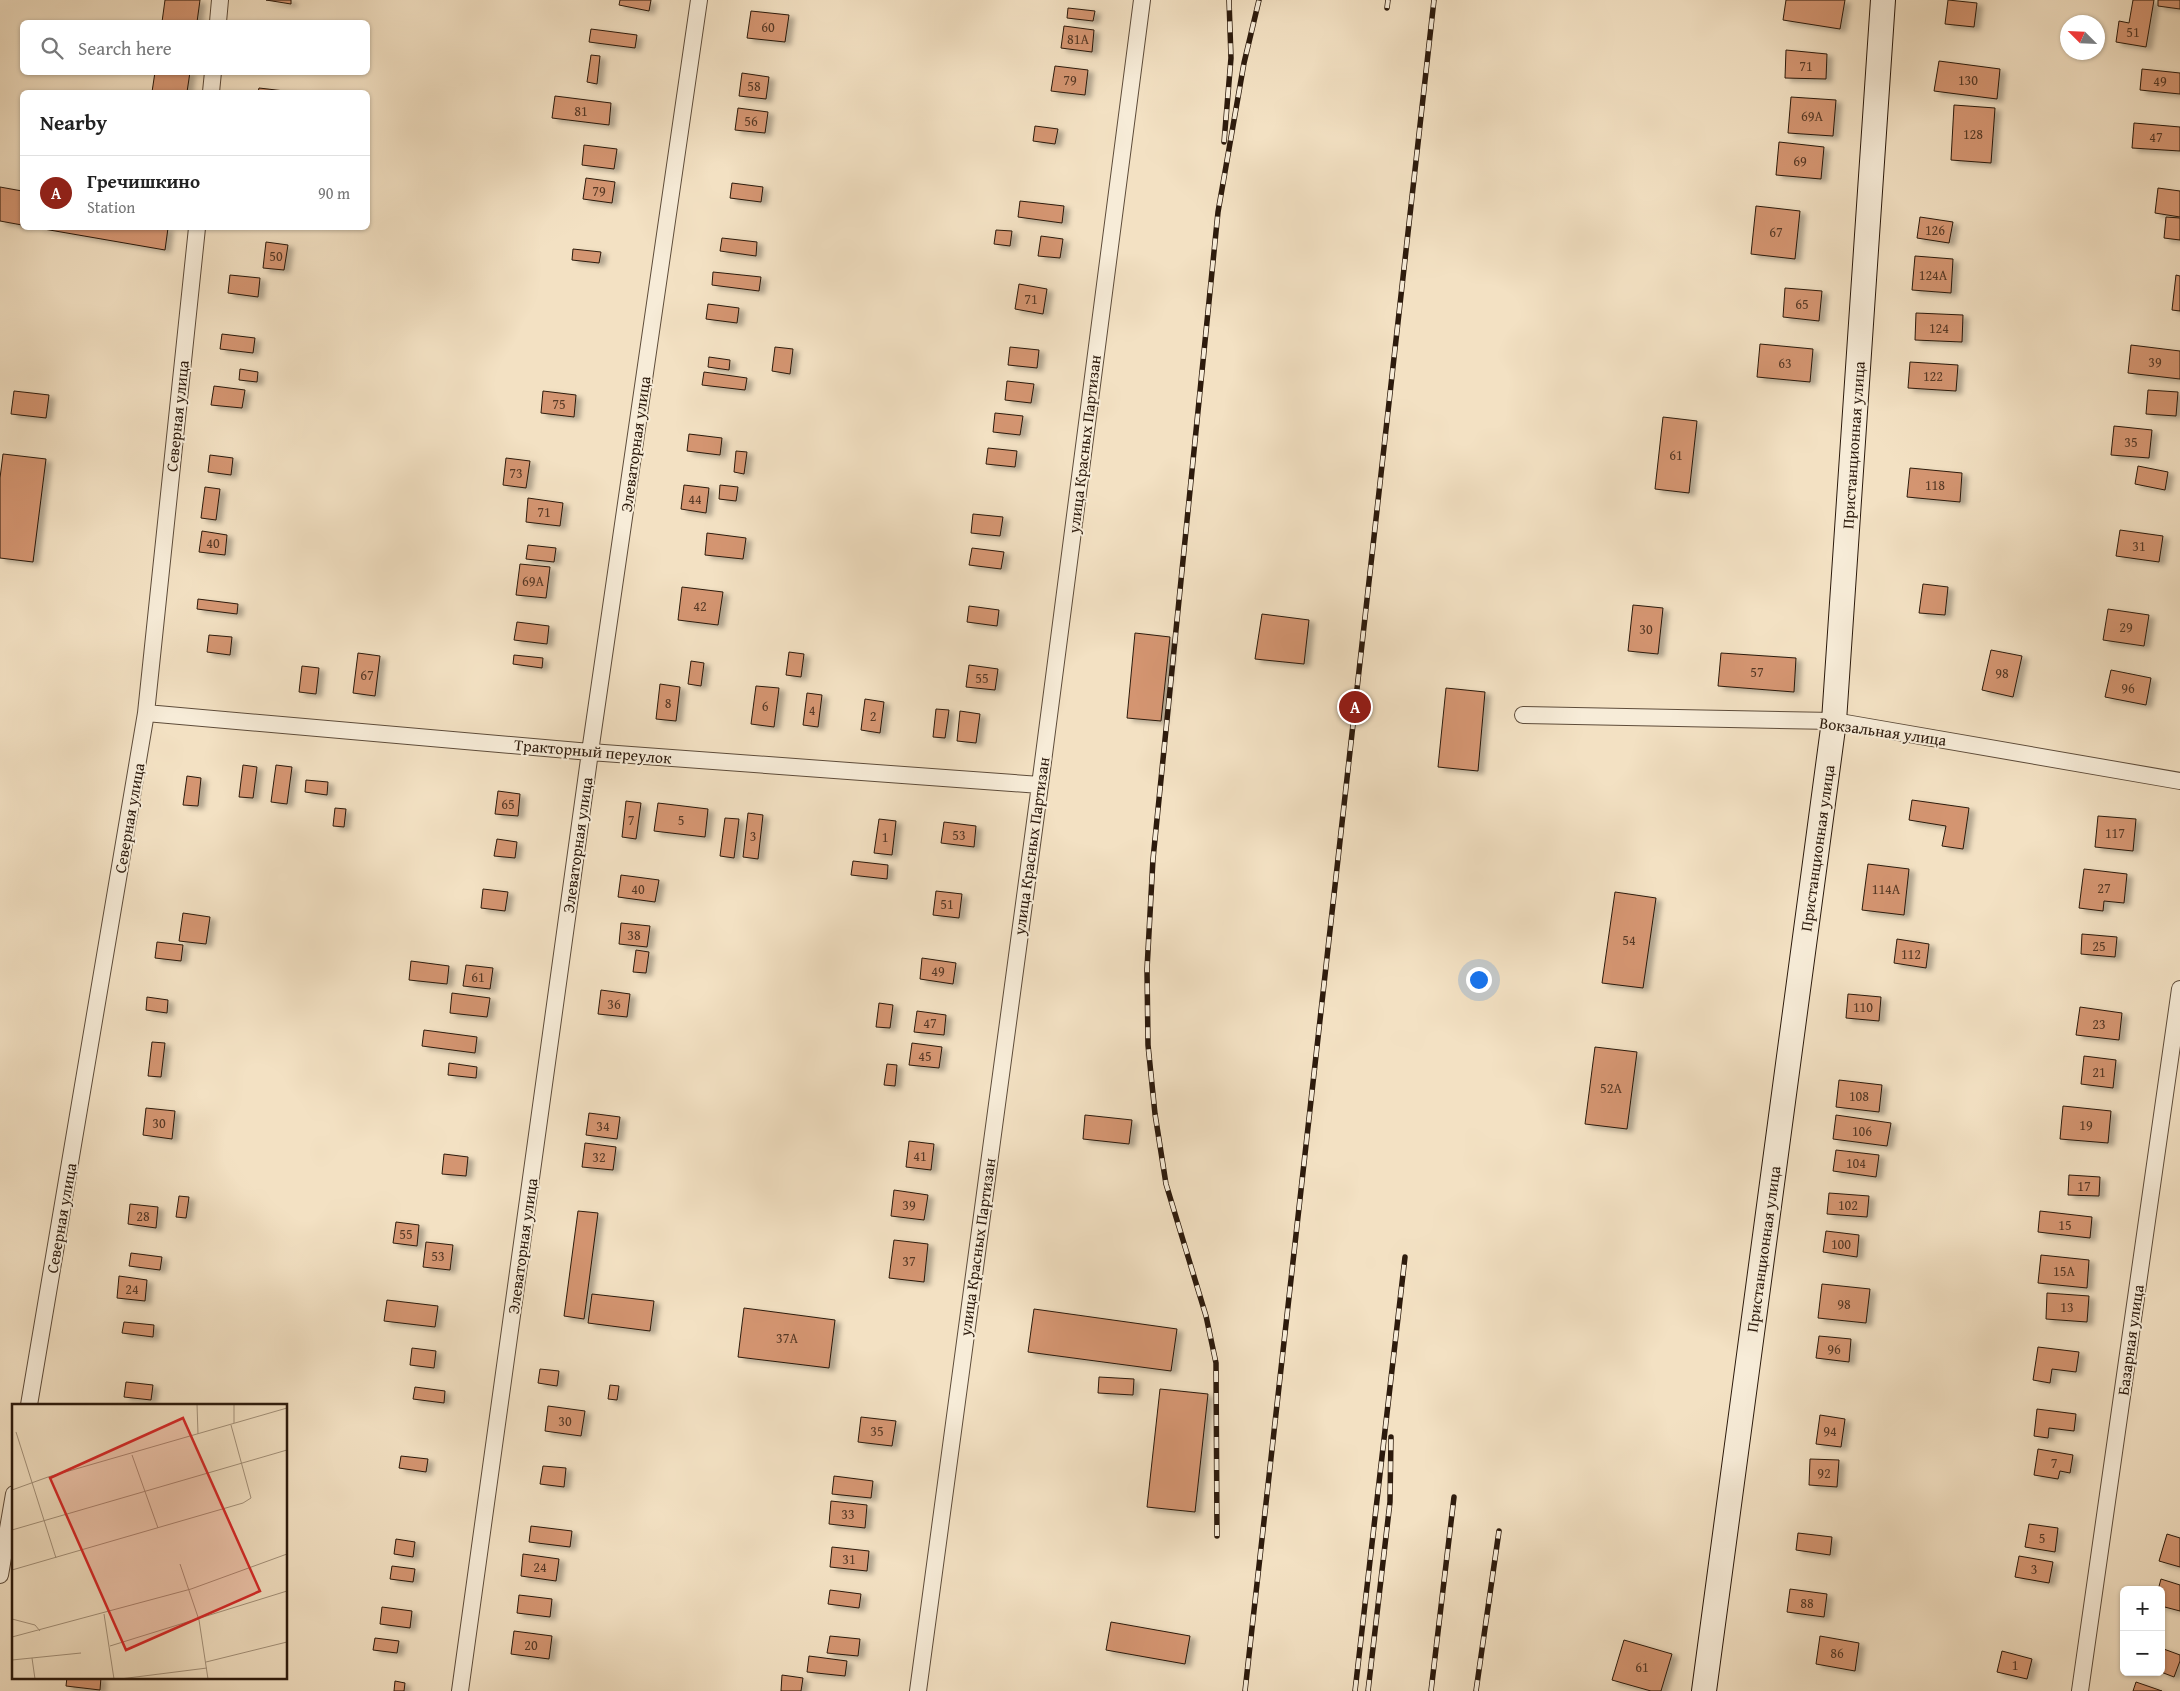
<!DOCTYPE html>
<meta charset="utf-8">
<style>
body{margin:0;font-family:"Gentium Book Plus",serif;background:#f2f2f2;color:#222}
.controls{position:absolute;right:15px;bottom:15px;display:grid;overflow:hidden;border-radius:8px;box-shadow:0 1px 4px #0004}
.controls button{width:45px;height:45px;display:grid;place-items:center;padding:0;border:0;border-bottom:1px solid #e0e0e0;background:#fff;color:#222;font:25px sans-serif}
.compass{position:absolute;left:2060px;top:15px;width:45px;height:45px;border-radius:50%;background:#fff;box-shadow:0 1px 4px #0004;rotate:294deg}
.you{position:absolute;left:1478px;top:979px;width:18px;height:18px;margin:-12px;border:4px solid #fff;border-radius:50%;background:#1a73e8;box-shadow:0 0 0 8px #1a73e833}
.badge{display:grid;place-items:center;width:32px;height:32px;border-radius:50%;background:#8f2418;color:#fff;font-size:16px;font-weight:700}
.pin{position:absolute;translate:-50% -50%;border:2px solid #fff;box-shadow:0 1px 5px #0006}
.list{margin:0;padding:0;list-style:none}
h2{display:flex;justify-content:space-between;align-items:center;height:65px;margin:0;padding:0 20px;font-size:21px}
h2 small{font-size:16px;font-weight:400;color:#767676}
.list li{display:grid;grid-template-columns:32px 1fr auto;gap:15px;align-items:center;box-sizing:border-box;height:75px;padding:0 20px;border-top:1px solid #e0e0e0}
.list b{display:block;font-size:19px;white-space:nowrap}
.list p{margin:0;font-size:16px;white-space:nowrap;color:#767676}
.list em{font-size:16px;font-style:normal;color:#767676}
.icon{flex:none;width:28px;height:28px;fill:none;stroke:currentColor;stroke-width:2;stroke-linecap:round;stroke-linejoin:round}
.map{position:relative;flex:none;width:2180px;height:1691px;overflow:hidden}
.search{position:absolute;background:#fff;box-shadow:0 1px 4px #0004;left:20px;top:20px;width:350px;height:55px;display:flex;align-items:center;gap:12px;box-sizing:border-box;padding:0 18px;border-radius:8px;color:#767676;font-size:19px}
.panel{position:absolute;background:#fff;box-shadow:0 1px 4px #0004;left:20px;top:90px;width:350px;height:140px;border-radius:8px}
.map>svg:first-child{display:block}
.building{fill:#d49571;stroke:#2c1a0c;filter:url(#shadow)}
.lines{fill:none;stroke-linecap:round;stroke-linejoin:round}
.street-casing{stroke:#5e4c3a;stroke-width:18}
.secondary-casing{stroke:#2c1a0c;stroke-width:26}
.street{stroke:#f7ecd8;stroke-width:16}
.secondary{stroke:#f7ecd8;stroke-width:24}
.rail-casing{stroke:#2c1a0c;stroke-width:5.5}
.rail{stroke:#f7ecd8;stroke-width:4;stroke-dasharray:11;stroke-linecap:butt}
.labels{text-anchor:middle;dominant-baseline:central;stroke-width:4;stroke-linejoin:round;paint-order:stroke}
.number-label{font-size:14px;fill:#563925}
.street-label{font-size:16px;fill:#2c1a0c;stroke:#f7ecd8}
.inset-road{fill:none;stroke:#a3917a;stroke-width:1}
.view{fill:#d62828;fill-opacity:0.15;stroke:#d62828;stroke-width:2.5}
.inset-edge{fill:none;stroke:#2c1a0c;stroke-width:2.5}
</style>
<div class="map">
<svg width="2180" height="1691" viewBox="0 0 2180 1691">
<defs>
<filter id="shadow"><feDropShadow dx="5.5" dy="3" stdDeviation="2.5" flood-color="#0004"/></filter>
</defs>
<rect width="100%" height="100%" fill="#f3e1c3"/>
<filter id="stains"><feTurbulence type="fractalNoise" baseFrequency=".004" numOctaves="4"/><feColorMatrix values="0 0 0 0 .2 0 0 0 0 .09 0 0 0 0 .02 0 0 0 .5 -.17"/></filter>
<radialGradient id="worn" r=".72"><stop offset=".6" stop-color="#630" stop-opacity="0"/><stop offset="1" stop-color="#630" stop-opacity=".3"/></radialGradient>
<path class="building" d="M165,0H200L197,22H162Z
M266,0H291V4Z
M620,0H651L649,11L619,5Z
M1786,0H1845L1840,29L1783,20Z
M1948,0L1977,3L1974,27L1945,24Z
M2133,0H2154L2146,47L2116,42L2119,21L2129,23Z
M2158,0H2180V9L2158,6Z
M1068,8L1095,11L1093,21L1067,18Z
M751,11L789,15L785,42L747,38Z
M1064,26L1094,30L1092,52L1061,48Z
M591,29L637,35L635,48L589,42Z
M1786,50L1827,54L1826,79L1785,78Z
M591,55L600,56L597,84L587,82Z
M1939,61L2000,69L1997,99L1934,91Z
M1055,66L1088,70L1085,95L1051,91Z
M2142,69L2180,73V94L2140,90Z
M155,72H190L187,92H152Z
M742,73L769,77L766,99L739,96Z
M259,88L293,92H258Z
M555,96L611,103L609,125L552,118Z
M1791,97L1836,100L1833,136L1788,133Z
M1954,105L1995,108L1991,163L1951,160Z
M738,108L768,112L765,133L735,130Z
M2134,123L2180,127V151L2132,148Z
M1035,126L1058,129L1055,144L1033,141Z
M1779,142L1824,147L1821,179L1776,175Z
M584,145L617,149L614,169L582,165Z
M586,178L615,182L612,203L583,199Z
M732,183L763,187L761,202L730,198Z
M0,187L22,191V225L0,221Z
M2158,188L2180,191V217L2155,213Z
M1020,201L1064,206L1062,223L1018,217Z
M1756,206L1800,211L1795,259L1751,254Z
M1920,217L1953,222L1949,243L1917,238Z
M2166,217L2180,218V240L2164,238Z
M38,228H168L165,250Z
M996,230L1012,231L1010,246L994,244Z
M1041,236L1063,239L1060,258L1038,256Z
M722,238L757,242L756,256L720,251Z
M266,242L288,245L284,270L263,268Z
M573,249L601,252L599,263L572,260Z
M1915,256L1953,259L1951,293L1912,290Z
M713,272L761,277L759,291L712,285Z
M230,275L260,278L258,297L228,293Z
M2176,275L2180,276V311L2172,310Z
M1019,284L1047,289L1043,314L1015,309Z
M1785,288L1822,291L1819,321L1783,317Z
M708,304L739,308L737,323L706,319Z
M1916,313L1963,315L1962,342L1915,340Z
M222,334L255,338L253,353L220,349Z
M1760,344L1813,349L1810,382L1757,377Z
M2131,345L2180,351V379L2128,373Z
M775,347L793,349L790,374L772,371Z
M1010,347L1039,350L1037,368L1008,365Z
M709,357L730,360L729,370L708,367Z
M1910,362L1958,365L1956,391L1908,388Z
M240,369L258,372L257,382L239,380Z
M704,372L747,378L745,390L702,385Z
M1007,381L1034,384L1031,403L1005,400Z
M214,386L245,390L242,408L211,405Z
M2148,390L2178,392L2176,416L2146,414Z
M14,391L49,395L46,418L11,414Z
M543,391L576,395L574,417L541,413Z
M995,413L1023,416L1020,435L993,432Z
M1663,417L1697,421L1689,493L1655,489Z
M2114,426L2152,430L2149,458L2111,455Z
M689,434L722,438L720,455L687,451Z
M988,448L1017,451L1015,467L986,464Z
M736,451L747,452L744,474L734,472Z
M3,454L46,459L33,562L0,558V478Z
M210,455L233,458L231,475L208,472Z
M506,458L530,461L526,488L503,485Z
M2138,466L2168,472L2165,490L2135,484Z
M1910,468L1962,473L1960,502L1907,497Z
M684,485L709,488L706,513L681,509Z
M720,485L738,487L736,501L719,499Z
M205,487L220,489L216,520L201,518Z
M528,498L563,503L560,526L526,522Z
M973,514L1003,517L1000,536L971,533Z
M2120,530L2163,536L2159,562L2116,556Z
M202,531L227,535L225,555L199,552Z
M707,533L746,538L743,559L705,555Z
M528,545L556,548L554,562L526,559Z
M972,548L1004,552L1001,569L969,565Z
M520,564L550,567L546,598L516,595Z
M1923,584L1948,587L1945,615L1919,613Z
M682,587L723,592L718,625L678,620Z
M198,599L238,604L237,614L197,609Z
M1633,605L1663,608L1658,654L1628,651Z
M969,606L999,610L997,626L967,622Z
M2108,609L2149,615L2144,646L2103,640Z
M1262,614L1309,620L1304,664L1255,659Z
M517,622L549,626L547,644L514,640Z
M1135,633L1170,637L1161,721L1127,718Z
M209,635L232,637L230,655L207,652Z
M1991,650L2022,656L2013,697L1982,690Z
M789,652L804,654L801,677L786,675Z
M358,653L380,656L375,696L353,693Z
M1721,653L1796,658L1794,692L1718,686Z
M514,655L543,658L542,668L513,664Z
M691,661L704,663L701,686L688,684Z
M969,665L998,669L995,690L966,687Z
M302,666L319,668L316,694L299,692Z
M2111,670L2151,678L2146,705L2105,697Z
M660,684L680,687L676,721L656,719Z
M756,686L779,688L774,727L751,724Z
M1446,688L1485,692L1478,771L1438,767Z
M807,693L822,695L818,727L803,725Z
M865,699L884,702L880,733L861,730Z
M936,709L949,710L945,738L933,737Z
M960,711L980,714L976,743L957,741Z
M243,765L257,767L253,798L239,797Z
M276,765L292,767L287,804L271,802Z
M187,776L201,778L198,806L183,805Z
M306,780L328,782L327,795L305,792Z
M498,791L520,794L518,816L495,814Z
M1912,800L1969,808L1963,849L1942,846L1946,826L1909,820Z
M626,801L641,803L636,839L622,837Z
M658,803L708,809L705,837L654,831Z
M335,808L346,809L344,827L333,826Z
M748,813L763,815L758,859L743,857Z
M2098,816L2136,819L2133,851L2095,847Z
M725,818L739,819L734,858L720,856Z
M879,819L896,821L892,855L874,853Z
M944,822L976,826L974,847L941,843Z
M497,839L517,842L515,858L494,856Z
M853,861L888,865L887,879L851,875Z
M1868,864L1909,869L1904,915L1862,910Z
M2084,869L2127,874L2124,903L2104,901L2103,911L2079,908Z
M621,875L659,880L655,902L618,897Z
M483,889L508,892L505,911L481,908Z
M936,891L962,894L959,918L933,915Z
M1615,892L1656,898L1643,988L1602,983Z
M183,913L210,917L206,944L179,941Z
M621,923L650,926L647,947L619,944Z
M2082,934L2117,937L2115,957L2081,954Z
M1897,939L1929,944L1926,968L1894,963Z
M157,942L183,945L181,961L155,958Z
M636,950L649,952L646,973L633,972Z
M922,958L956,963L953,984L920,979Z
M411,961L449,966L447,984L409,980Z
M466,965L493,968L490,989L463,986Z
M601,990L630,994L627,1017L598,1014Z
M452,993L490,998L487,1017L450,1013Z
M1848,994L1881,997L1879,1021L1846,1018Z
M147,997L168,1000L167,1013L146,1010Z
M879,1003L893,1005L890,1028L876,1027Z
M2080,1007L2122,1013L2119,1040L2076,1035Z
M917,1011L946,1015L944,1035L914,1032Z
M424,1030L477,1037L475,1053L422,1046Z
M152,1042L165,1043L161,1077L148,1076Z
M912,1043L942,1047L939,1068L909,1065Z
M1595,1047L1637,1052L1627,1129L1585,1124Z
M2084,1056L2116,1060L2113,1088L2081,1084Z
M449,1063L477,1067L476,1078L448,1075Z
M887,1064L897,1065L895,1086L884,1085Z
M1839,1080L1882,1085L1879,1112L1836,1107Z
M2063,1106L2111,1111L2108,1143L2060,1139Z
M146,1108L175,1111L172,1139L143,1135Z
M589,1113L620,1117L617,1139L586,1135Z
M1085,1115L1132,1120L1129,1144L1083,1139Z
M1836,1115L1891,1123L1887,1146L1833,1139Z
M909,1141L934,1144L931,1170L906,1167Z
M585,1143L616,1147L613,1170L582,1167Z
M1836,1150L1879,1155L1876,1177L1833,1171Z
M444,1154L468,1157L466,1176L442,1174Z
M2069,1175L2100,1177L2099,1196L2068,1195Z
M894,1190L928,1195L924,1220L891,1216Z
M1829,1193L1869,1196L1867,1217L1827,1214Z
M179,1196L189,1197L186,1218L176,1217Z
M130,1204L158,1207L156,1228L128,1224Z
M578,1211L598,1213L584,1319L564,1316Z
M2040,1211L2092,1217L2090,1238L2038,1232Z
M396,1222L419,1225L417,1246L393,1243Z
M1826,1231L1859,1235L1857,1257L1823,1252Z
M894,1240L928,1244L924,1282L889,1278Z
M426,1242L453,1245L450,1270L423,1267Z
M131,1253L162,1257L160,1270L129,1266Z
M2041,1255L2089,1260L2087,1288L2038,1283Z
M119,1276L147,1280L145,1301L117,1298Z
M1822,1284L1870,1289L1866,1323L1818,1318Z
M2047,1293L2089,1296L2087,1322L2046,1319Z
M592,1294L654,1301L650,1331L588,1323Z
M387,1300L438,1306L435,1327L384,1321Z
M744,1308L835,1320L829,1368L738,1357Z
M1034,1309L1177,1329L1171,1371L1028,1352Z
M124,1322L154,1325L153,1337L122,1333Z
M1819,1336L1851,1339L1849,1362L1816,1358Z
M2038,1347L2079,1352L2076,1372L2052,1369L2050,1383L2033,1380Z
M412,1348L436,1351L434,1368L410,1365Z
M540,1369L559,1371L557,1386L538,1383Z
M1099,1377L1134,1379L1133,1395L1098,1393Z
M126,1382L153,1385L151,1400L124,1397Z
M610,1385L619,1386L617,1400L608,1399Z
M415,1387L445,1391L444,1403L413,1399Z
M1160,1389L1208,1394L1195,1512L1147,1507Z
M548,1406L585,1411L581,1436L545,1431Z
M2037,1409L2076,1414L2074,1431L2049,1428L2048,1438L2034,1436Z
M1820,1415L1845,1419L1841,1447L1816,1444Z
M861,1417L896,1421L892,1446L858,1442Z
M2038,1449L2073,1455L2070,1473L2060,1471L2058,1479L2034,1475Z
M401,1456L428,1459L426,1472L399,1468Z
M1810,1459L1839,1460L1837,1487L1809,1485Z
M543,1466L566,1468L564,1487L540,1484Z
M834,1476L873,1481L871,1498L832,1494Z
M831,1501L867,1505L865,1528L829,1524Z
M2029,1524L2058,1528L2055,1552L2025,1547Z
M531,1526L572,1531L570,1547L529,1542Z
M1798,1533L1832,1537L1830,1555L1796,1550Z
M2167,1534L2180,1538V1567L2159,1561Z
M396,1539L415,1542L413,1557L394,1554Z
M832,1547L869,1551L867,1571L830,1567Z
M523,1554L559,1559L556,1581L521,1576Z
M2019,1556L2053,1562L2049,1583L2015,1577Z
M392,1566L415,1569L413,1582L390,1579Z
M2161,1579L2180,1585V1611L2161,1606V1590H2158Z
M1790,1589L1827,1594L1824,1617L1787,1612Z
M830,1590L861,1594L859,1608L828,1604Z
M519,1595L552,1599L550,1617L517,1613Z
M382,1607L412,1611L410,1628L380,1624Z
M1111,1622L1190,1636L1185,1664L1106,1650Z
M514,1631L552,1636L549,1659L511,1654Z
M830,1636L860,1639L858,1656L827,1653Z
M1820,1636L1859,1643L1855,1671L1816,1664Z
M375,1638L399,1641L397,1653L373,1650Z
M1624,1640L1672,1654L1661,1691H1651L1612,1680Z
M2161,1648L2180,1655V1661L2174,1677L2161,1672Z
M2002,1651L2032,1659L2027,1679L1997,1672Z
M809,1656L847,1661L845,1676L807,1672Z
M782,1675L803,1678L801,1691H781Z
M67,1677H101L100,1690L66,1686Z
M395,1681L405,1683L404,1691H394Z
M2136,1682L2162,1691H2133Z"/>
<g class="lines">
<g class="street-casing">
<path id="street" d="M218,22L220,0
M211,92L213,72
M146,713L590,752L1040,785
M1523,715L1834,721L2180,781
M29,1405L146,713L197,228
M0,1575L14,1494
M460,1691L590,752L699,0
M918,1691L1040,785L1142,0
M2080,1691L2180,989"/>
</g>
<g class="secondary-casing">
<path id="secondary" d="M1704,1691L1834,721L1883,0"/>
</g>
<use href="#street" class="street"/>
<use href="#secondary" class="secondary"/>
<g class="rail-casing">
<path id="rail" d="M1387,8L1388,0
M1224,142L1231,58L1229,0
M1217,1536L1216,1363L1206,1316L1166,1184L1155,1114L1148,1045L1147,969L1153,859L1218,212L1244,63L1259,0
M1245,1691L1434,0
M1355,1691L1405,1257
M1368,1691L1390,1502L1391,1437
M1431,1691L1454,1497
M1476,1691L1499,1531"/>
</g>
<use href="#rail" class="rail"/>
</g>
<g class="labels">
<g class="number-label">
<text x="768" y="27">60</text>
<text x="2133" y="32">51</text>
<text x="1078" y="39">81А</text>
<text x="1806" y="66">71</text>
<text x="1070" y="80">79</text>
<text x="1968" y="80">130</text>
<text x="2160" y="81">49</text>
<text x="754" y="86">58</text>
<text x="581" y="111">81</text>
<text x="1812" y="116">69А</text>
<text x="751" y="121">56</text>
<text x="1973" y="134">128</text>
<text x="2156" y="137">47</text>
<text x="1800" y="161">69</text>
<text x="599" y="191">79</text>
<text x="1935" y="230">126</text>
<text x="1776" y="232">67</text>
<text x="276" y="256">50</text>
<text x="1933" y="275">124А</text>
<text x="1031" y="299">71</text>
<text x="1802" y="304">65</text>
<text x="1939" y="328">124</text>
<text x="2155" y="362">39</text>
<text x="1785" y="363">63</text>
<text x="1933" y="376">122</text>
<text x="559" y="404">75</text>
<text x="2131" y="442">35</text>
<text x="1676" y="455">61</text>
<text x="516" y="473">73</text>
<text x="1935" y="485">118</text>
<text x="695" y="499">44</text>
<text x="544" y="512">71</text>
<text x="213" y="543">40</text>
<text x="2139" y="546">31</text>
<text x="533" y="581">69А</text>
<text x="700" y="606">42</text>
<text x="2126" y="627">29</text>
<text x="1646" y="629">30</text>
<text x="1757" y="672">57</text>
<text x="2002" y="673">98</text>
<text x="367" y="675">67</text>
<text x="982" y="678">55</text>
<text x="2128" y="688">96</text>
<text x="668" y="703">8</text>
<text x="765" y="706">6</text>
<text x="812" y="710">4</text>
<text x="873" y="716">2</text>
<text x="508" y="804">65</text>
<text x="631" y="820">7</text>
<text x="681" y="820">5</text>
<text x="2115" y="833">117</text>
<text x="959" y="835">53</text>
<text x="753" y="836">3</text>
<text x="885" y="837">1</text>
<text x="2104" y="888">27</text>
<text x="638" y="889">40</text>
<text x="1886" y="889">114А</text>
<text x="947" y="904">51</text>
<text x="634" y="935">38</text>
<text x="1629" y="940">54</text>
<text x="2099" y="946">25</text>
<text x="1911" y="954">112</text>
<text x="938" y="971">49</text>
<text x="478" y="977">61</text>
<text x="614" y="1004">36</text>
<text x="1863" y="1007">110</text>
<text x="930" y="1023">47</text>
<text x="2099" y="1024">23</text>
<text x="925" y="1056">45</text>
<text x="2099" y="1072">21</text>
<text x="1611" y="1088">52А</text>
<text x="1859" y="1096">108</text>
<text x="159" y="1123">30</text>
<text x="2086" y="1125">19</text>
<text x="603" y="1126">34</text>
<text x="1862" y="1131">106</text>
<text x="920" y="1156">41</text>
<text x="599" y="1157">32</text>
<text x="1856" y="1163">104</text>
<text x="2084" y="1186">17</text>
<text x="909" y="1205">39</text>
<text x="1848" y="1205">102</text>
<text x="143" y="1216">28</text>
<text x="2065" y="1225">15</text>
<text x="406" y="1234">55</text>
<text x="1841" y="1244">100</text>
<text x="438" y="1256">53</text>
<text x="909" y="1261">37</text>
<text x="2064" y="1271">15А</text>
<text x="132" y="1289">24</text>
<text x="1844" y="1304">98</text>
<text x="2067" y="1307">13</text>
<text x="787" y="1338">37А</text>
<text x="1834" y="1349">96</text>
<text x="565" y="1421">30</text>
<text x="877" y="1431">35</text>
<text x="1830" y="1431">94</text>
<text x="2054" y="1463">7</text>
<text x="1824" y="1473">92</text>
<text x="848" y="1514">33</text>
<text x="2042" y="1538">5</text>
<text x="849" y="1559">31</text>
<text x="540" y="1567">24</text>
<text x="2034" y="1569">3</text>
<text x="1807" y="1603">88</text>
<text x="531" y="1645">20</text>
<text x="1837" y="1653">86</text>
<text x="2015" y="1665">1</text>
<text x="1642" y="1667">61</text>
</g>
<g class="street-label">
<text transform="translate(177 416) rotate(-84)">Северная улица</text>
<text transform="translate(635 444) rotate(-82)">Элеваторная улица</text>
<text transform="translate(1084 444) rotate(-83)">улица Красных Партизан</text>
<text transform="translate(1853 445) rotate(-86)">Пристанционная улица</text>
<text transform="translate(1883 731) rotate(8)">Вокзальная улица</text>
<text transform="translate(593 751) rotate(5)">Тракторный переулок</text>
<text transform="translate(129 818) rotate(-80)">Северная улица</text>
<text transform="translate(577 845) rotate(-82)">Элеваторная улица</text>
<text transform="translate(1031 846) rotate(-82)">улица Красных Партизан</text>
<text transform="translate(1817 848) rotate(-82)">Пристанционная улица</text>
<text transform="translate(61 1218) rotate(-80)">Северная улица</text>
<text transform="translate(522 1246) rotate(-82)">Элеваторная улица</text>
<text transform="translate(977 1247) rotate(-82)">улица Красных Партизан</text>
<text transform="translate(1763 1249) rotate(-82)">Пристанционная улица</text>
<text transform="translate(2130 1340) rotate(-82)">Базарная улица</text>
</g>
</g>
<g transform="translate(12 1404)">
<rect width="275" height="275" fill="#f3e1c3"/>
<path class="inset-road" d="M185,0L186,30M222,0V19M4,28L44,154M120,51L146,124M0,86L36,73L275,4M0,126L275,46M168,160L187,216L196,275M0,166L231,99L239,94L219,21M92,210L102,275M0,215L23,221L28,227M0,233L179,185L275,150M98,242L275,187M20,254L23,275M0,256L69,249M194,258L275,238M108,275L195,264"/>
<path class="view" d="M171,14L248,187L114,246L38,74Z"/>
<rect width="275" height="275" class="inset-edge"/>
</g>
<rect width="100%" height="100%" filter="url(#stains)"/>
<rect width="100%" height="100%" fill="url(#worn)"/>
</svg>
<div class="controls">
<button>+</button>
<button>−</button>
</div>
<svg class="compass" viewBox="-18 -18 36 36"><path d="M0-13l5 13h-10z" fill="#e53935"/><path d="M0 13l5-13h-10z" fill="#767676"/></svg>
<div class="you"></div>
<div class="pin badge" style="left:1355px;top:707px">A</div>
<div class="search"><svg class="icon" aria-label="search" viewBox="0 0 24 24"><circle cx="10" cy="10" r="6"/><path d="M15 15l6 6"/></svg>Search here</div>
<section class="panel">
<h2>Nearby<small></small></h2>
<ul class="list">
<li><span class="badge">A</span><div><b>Гречишкино</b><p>Station</p></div><em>90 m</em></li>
</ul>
</section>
</div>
